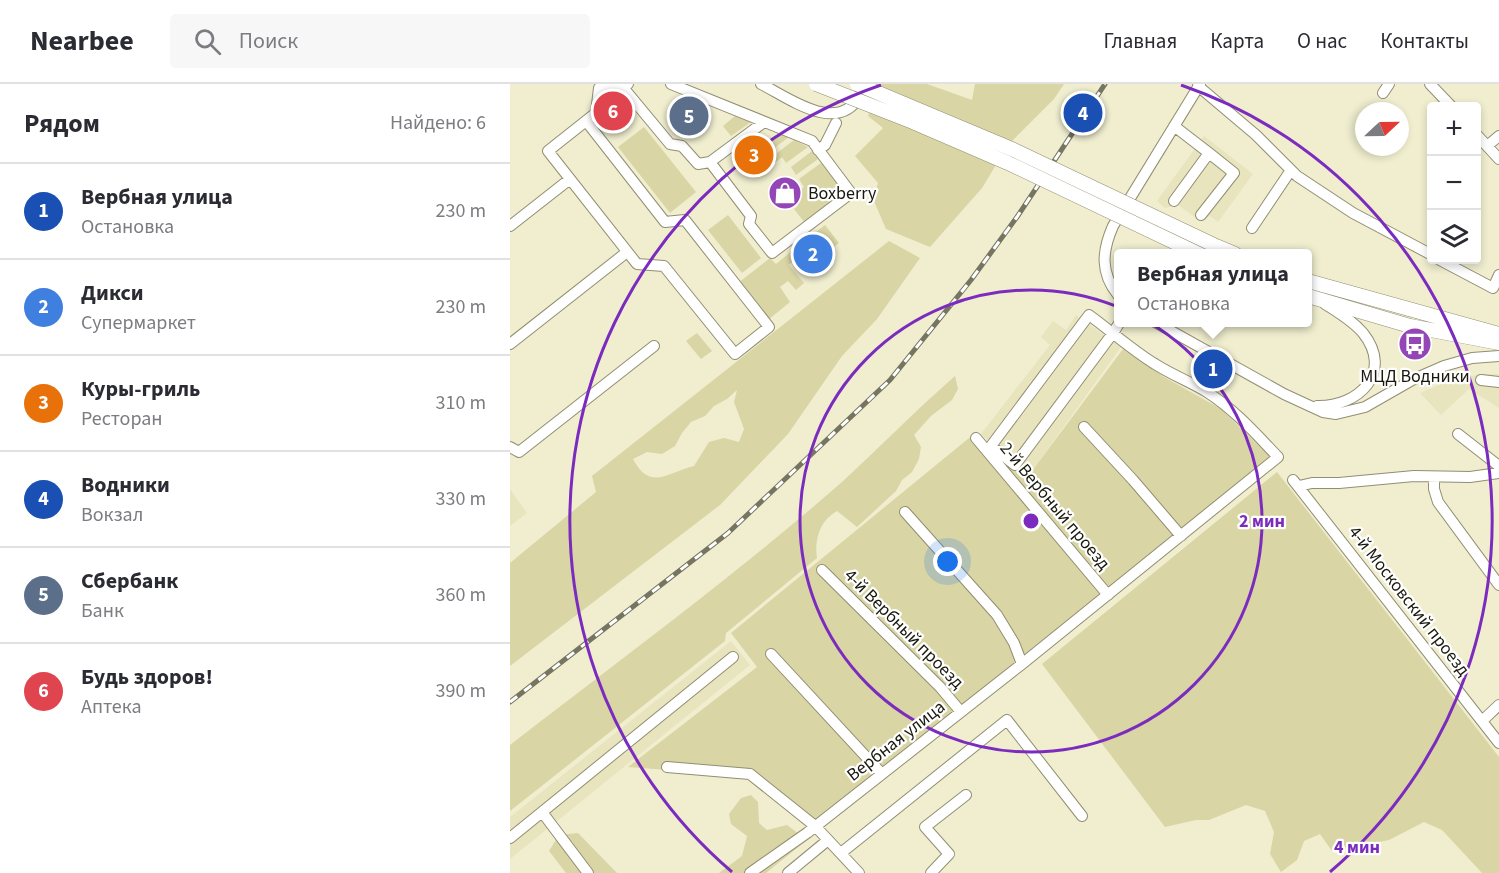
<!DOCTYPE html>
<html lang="ru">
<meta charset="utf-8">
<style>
body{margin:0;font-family:"Source Sans 3",sans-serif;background:#f7f7f7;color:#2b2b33}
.controls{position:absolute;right:18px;top:18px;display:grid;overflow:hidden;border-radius:6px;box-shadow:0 3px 9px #0003}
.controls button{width:54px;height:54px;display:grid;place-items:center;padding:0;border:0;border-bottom:2px solid #e1e1e2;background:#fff;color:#2b2b33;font:30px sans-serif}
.compass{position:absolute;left:845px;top:18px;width:54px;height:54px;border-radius:50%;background:#fff;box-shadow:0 3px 9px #0003;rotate:68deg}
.you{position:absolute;left:438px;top:478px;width:21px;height:21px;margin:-15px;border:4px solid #fff;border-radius:50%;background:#1a73e8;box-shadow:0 0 0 9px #1a73e833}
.badge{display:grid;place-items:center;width:39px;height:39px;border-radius:50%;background:#111827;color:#fff;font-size:20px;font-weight:700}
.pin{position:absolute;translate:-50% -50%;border:3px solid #fff;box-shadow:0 2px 6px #0006}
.popup{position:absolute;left:604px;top:165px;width:198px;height:78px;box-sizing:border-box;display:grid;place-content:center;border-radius:6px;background:#fff;filter:drop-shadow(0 2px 4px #0005);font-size:20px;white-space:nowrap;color:#7c7c81}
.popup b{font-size:22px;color:#2b2b33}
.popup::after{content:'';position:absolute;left:50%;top:100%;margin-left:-12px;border:12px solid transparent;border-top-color:#fff}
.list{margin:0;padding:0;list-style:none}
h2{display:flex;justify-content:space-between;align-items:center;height:78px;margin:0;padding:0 24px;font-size:26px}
h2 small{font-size:20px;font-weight:400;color:#7c7c81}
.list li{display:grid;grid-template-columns:39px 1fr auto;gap:18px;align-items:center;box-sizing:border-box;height:96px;padding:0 24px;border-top:2px solid #e1e1e2}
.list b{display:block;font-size:22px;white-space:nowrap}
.list p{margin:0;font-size:20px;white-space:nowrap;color:#7c7c81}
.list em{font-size:20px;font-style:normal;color:#7c7c81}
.icon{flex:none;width:33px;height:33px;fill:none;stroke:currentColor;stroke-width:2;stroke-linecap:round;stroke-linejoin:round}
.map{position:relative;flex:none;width:989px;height:789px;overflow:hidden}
header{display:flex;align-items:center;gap:36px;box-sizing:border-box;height:84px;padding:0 30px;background:#fff;border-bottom:2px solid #e1e1e2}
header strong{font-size:28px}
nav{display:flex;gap:33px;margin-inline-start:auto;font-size:21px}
.search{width:420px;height:54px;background:#f7f7f7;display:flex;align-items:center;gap:15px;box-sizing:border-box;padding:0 21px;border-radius:6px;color:#7c7c81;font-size:22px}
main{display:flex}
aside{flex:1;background:#fff}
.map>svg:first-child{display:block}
.built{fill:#e7e4be}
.green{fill:#d9d5a4;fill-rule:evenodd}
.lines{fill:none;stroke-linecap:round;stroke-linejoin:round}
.minor-casing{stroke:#918e72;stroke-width:12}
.major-casing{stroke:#918e72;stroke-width:15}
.minor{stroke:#fff;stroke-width:10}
.major{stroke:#fff;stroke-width:14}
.rail-casing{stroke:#767561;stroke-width:5}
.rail{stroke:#fff;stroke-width:3;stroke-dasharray:9;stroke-linecap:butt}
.major-bridge-casing{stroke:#918e72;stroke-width:15;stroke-linecap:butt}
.major-bridge{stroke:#fff;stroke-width:14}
.ring{fill:none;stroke:#7b2cbf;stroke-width:3}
.labels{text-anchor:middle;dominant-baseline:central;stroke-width:4.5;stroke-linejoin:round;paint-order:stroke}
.poi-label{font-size:18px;fill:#19180d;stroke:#fff;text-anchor:start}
.street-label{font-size:18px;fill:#19180d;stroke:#fff}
.centre{fill:#7b2cbf;stroke:#fff;stroke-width:3}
.ring-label{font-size:18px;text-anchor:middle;font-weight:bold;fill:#7b2cbf;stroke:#fff;stroke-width:4.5;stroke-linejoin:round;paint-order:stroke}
</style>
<header>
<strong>Nearbee</strong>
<div class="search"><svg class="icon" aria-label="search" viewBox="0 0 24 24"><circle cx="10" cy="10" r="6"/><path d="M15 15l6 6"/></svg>Поиск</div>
<nav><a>Главная</a><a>Карта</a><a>О нас</a><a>Контакты</a></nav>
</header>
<main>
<aside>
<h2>Рядом<small>Найдено: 6</small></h2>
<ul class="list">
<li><span class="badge" style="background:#1a4fb4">1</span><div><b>Вербная улица</b><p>Остановка</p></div><em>230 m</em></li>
<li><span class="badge" style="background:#3f7fe0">2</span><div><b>Дикси</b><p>Супермаркет</p></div><em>230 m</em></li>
<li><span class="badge" style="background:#e8710a">3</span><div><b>Куры-гриль</b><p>Ресторан</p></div><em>310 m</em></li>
<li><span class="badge" style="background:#1a4fb4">4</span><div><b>Водники</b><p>Вокзал</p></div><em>330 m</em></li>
<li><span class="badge" style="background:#5c6f8a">5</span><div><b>Сбербанк</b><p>Банк</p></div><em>360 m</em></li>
<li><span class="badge" style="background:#e0444e">6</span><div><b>Будь здоров!</b><p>Аптека</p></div><em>390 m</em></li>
</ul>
</aside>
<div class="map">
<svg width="989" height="789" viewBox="0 0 989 789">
<rect width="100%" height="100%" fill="#f0eecf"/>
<path class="built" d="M694,52L743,90L708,138L700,132L690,137L668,121L655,124L647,117Z
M566,231L611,263L522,387L514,381L509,388L471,350L540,261L531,253L543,237L556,246Z
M971,290H989V324L959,305L931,331L910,309L936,298Z
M0,405L17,429L0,442Z
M221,557L240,581L0,775V733Z"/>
<path class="green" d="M369,0H417L462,16L465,0H554L544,15L498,61L472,104L420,163L376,145L363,115L368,99L345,72L373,44L358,32Z
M225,32L241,38L221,52L213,42Z
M134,43L186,108L160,129L108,63Z
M270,50L279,53L255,71L250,65Z
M284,56L298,63L276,79L272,73L262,81L258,76Z
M302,67L308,75L286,91L281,83Z
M311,79L334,109L295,139L284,125L288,122L284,117L288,113L286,109L294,103L289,95Z
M218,131L251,174L232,189L198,146Z
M315,141L329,159L321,165L306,148Z
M379,157L410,174L367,235L332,272L278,350L210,421L0,582V479L86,408L82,392ZM227,306L224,318L234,345L229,358L214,354L199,358L184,382C158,388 140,408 123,375L137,368L152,370L165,362L172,349L181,338L195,332L204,322L217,315Z
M282,167L288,173L279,181L294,199L286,206L278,197L270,203L280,218L258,236L228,199L260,174L266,180Z
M187,249L202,267L191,275L176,257Z
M613,265L654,293L711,325L766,378L673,456L313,744L237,692L118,683L247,583L221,549L459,354L522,387Z
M445,292L448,305L442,316L421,332L404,351L411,363L409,375L402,388L392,396L386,407L347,443L327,427C310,436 304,456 307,474L216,549L215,557L0,727V661C111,575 226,491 332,398C370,363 406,326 445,292Z
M767,388L989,673V789H972L932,746L914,738L879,756L822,767L810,750L794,757L787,776L771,788L760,770L764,748L755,727L736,721L699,736H686L655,743L532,580Z
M241,711L248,718L249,739L257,746L277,741L297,756L256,789H209L232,772L237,752L221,740L219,730L231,714Z
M68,749L107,789H56L39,767L49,751Z"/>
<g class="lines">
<g class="minor-casing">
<path id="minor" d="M251,0C279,14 327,51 350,12
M920,0L941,22
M111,1L160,60L172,62L188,80L200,78L241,132L239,140L262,169L341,109L302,57L161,0
M688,2L746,51L787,92L843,129L922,171
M89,4L118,0
M873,9L879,0
M76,37L155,138L175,136L259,243L225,270L154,182L127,180L38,67L86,29L89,4
M664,42L699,69L664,117
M966,50L989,75
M977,62L989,52
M308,66L315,61L326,39
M200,78L254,38
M691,131L724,89L699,69
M0,142L60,95
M742,144L781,86
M930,176L983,204L989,191
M608,211C590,189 592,167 603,142L690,0
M645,238L774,310L813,328L826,330L855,323L904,295L934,282L962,274L989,272
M0,260L117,168
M971,296L989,298
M807,322C849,323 884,288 853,249C843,237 829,229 815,220
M574,343L623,396L671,452
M948,350L989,382
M466,354L598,511
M0,363L9,368L144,262
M924,394V405L928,418L989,501
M783,396L989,659
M789,402L802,399H829L904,392L960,393L989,389
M395,428L487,531L504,559L512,580
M312,486L430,603L451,628
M261,570L372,690
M972,637L989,621
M157,683L240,690L305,742L349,789
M32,728L78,789
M0,754L223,573
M331,769L497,636L572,732
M240,789L297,749L512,580L768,373C746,350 725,326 697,308C681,298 662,291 645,280C622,266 601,247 579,231L481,362L505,381L603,249L610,238
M278,789L318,756
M421,789L439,770L415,743L456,711"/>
</g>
<g class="major-casing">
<path id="major" d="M706,162L725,170
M798,197L989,250
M798,212L900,242L989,259"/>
</g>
<use href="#minor" class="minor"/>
<use href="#major" class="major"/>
<g class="rail-casing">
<path id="rail" d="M0,618L218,449L380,296L461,196L507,133L595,0"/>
</g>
<use href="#rail" class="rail"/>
<g class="major-bridge-casing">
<path id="major-bridge" d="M306,0L403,38L498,79L689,170
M347,0L504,66L706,162"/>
</g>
<use href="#major-bridge" class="major-bridge"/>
</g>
<g class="ring">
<circle cx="521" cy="437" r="231"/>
<path d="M222 788A461 461 0 0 1 371 1M671 1A461 461 0 0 1 820 788"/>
</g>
<defs>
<g id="shop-disc" transform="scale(1.725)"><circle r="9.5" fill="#9446b7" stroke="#fff"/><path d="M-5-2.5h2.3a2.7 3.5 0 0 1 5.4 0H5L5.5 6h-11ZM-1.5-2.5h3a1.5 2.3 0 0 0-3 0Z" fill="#fff"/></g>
<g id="bus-disc" transform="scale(1.725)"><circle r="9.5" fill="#9446b7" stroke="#fff"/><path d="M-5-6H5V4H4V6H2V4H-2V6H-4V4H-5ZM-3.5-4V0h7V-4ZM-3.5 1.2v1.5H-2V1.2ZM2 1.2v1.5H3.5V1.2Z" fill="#fff"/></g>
</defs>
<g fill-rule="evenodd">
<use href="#shop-disc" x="275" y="109"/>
<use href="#bus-disc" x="905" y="260"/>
</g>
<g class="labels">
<g class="poi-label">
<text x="298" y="109">Boxberry</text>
<text x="905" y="292" text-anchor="middle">МЦД Водники</text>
</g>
<g class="street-label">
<text transform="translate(545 422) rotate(50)">2-й Вербный проезд</text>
<text transform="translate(899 517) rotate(52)">4-й Московский проезд</text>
<text transform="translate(394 545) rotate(45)">4-й Вербный проезд</text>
<text transform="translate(386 657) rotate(-38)">Вербная улица</text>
</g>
</g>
<circle cx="521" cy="437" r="9" class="centre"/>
<g class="ring-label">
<text x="752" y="443">2 мин</text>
<text x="847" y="769">4 мин</text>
</g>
</svg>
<div class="controls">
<button>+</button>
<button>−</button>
<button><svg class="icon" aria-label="layers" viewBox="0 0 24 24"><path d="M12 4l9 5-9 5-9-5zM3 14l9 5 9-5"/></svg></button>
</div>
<svg class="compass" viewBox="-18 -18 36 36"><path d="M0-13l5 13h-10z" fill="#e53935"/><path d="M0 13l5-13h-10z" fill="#7c7c81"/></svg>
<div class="you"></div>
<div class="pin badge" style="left:703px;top:285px;background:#1a4fb4">1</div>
<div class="popup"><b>Вербная улица</b>Остановка</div>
<div class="pin badge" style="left:303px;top:170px;background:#3f7fe0">2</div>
<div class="pin badge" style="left:244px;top:71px;background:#e8710a">3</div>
<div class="pin badge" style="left:573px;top:29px;background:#1a4fb4">4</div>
<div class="pin badge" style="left:179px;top:32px;background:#5c6f8a">5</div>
<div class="pin badge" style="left:103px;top:27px;background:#e0444e">6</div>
</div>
</main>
